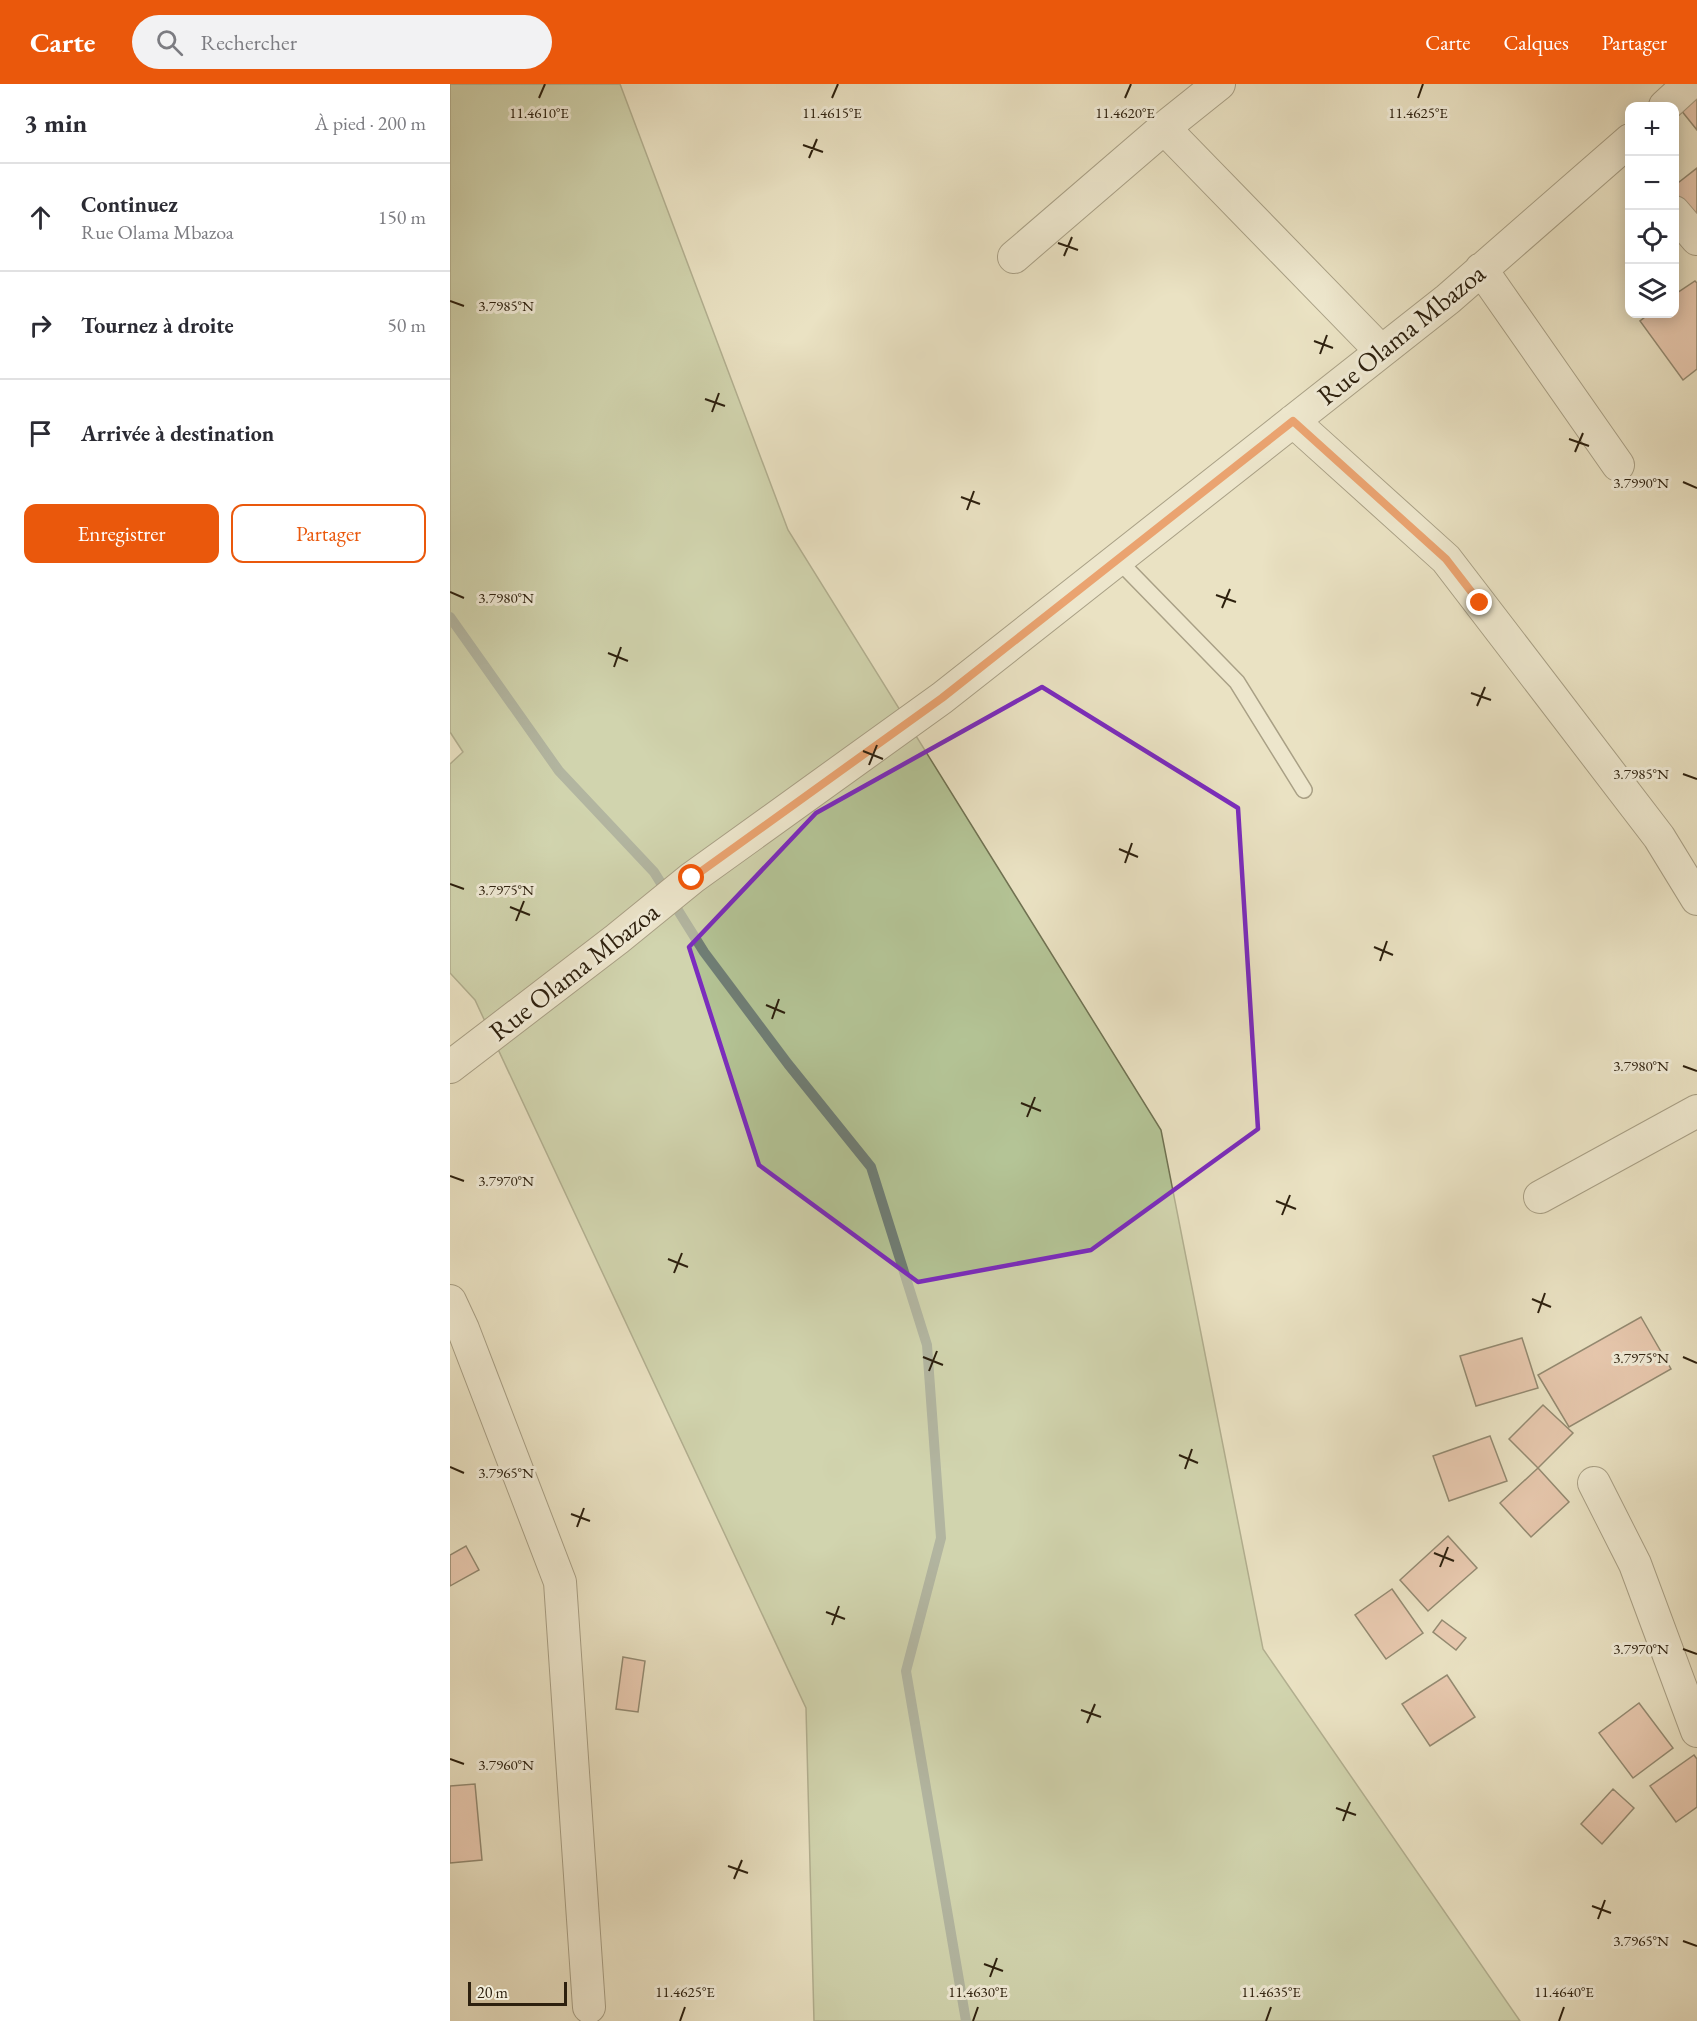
<!DOCTYPE html>
<html lang="fr">
<meta charset="utf-8">
<style>
body{margin:0;font-family:"EB Garamond",serif;background:#f2f2f3;color:#2b2b33}
.controls{position:absolute;right:18px;top:18px;display:grid;overflow:hidden;border-radius:12px;box-shadow:0 3px 15px #0003}
.controls button{width:54px;height:54px;display:grid;place-items:center;padding:0;border:0;border-bottom:2px solid #e1e1e2;background:#fff;color:#2b2b33;font:30px sans-serif}
.scale{position:absolute;left:18px;bottom:15px;width:99px;box-sizing:border-box;padding-left:6px;border:3px solid #2d200e;border-top:0;font-size:16px;line-height:21px;white-space:nowrap;color:#2d200e;-webkit-text-stroke:4px #f1ecd8;paint-order:stroke}
.stop{position:absolute;width:18px;height:18px;margin:-14px;border:4px solid #ea580c;border-radius:50%;background:#fff}
.stop.end{background:#ea580c;border-color:#fff;box-shadow:0 2px 6px #0008}
.list{margin:0;padding:0;list-style:none}
h2{display:flex;justify-content:space-between;align-items:center;height:78px;margin:0;padding:0 24px;font-size:26px}
h2 small{font-size:20px;font-weight:400;color:#7c7c81}
.list li{display:grid;grid-template-columns:39px 1fr auto;gap:18px;align-items:center;box-sizing:border-box;height:108px;padding:0 24px;border-top:2px solid #e1e1e2}
.list b{display:block;font-size:22px;white-space:nowrap}
.list p{margin:0;font-size:20px;white-space:nowrap;color:#7c7c81}
.list em{font-size:20px;font-style:normal;color:#7c7c81}
.actions{display:flex;gap:12px;padding:18px 24px}
.actions a{flex:1;padding:14px 0;border:2px solid #ea580c;border-radius:12px;text-align:center;font-size:21px;color:#ea580c}
.actions .main{background:#ea580c;color:#fff}
.icon{flex:none;width:33px;height:33px;fill:none;stroke:currentColor;stroke-width:2;stroke-linecap:round;stroke-linejoin:round}
.map{position:relative;flex:none;width:1247px;height:1937px;overflow:hidden}
header{display:flex;align-items:center;gap:36px;box-sizing:border-box;height:84px;padding:0 30px;background:#ea580c;color:#fff}
header strong{font-size:28px}
nav{display:flex;gap:33px;margin-inline-start:auto;font-size:21px}
.search{width:420px;height:54px;background:#f2f2f3;display:flex;align-items:center;gap:15px;box-sizing:border-box;padding:0 21px;border-radius:33px;color:#7c7c81;font-size:22px}
main{display:flex}
aside{flex:1;background:#fff}
.map>svg:first-child{display:block}
.green{fill:#b4c496;stroke:#707252;stroke-width:1.5}
.lines{fill:none;stroke-linecap:round;stroke-linejoin:round}
.stream{stroke:#6f7e76;stroke-width:10}
.building{fill:#e6aa98;stroke:#2d200e;stroke-width:1.5}
.lane-casing{stroke:#5c503b;stroke-width:18}
.street-casing{stroke:#5c503b;stroke-width:34}
.lane{stroke:#f1ecd8;stroke-width:15}
.street{stroke:#f1ecd8;stroke-width:32}
.route{stroke:#ea580c;stroke-width:8}
.marked{fill:none;stroke:#7b2cbf;stroke-width:4.5;stroke-linejoin:round}
.ticks{fill:none;stroke:#2d200e;stroke-width:2}
.labels{text-anchor:middle;dominant-baseline:central;stroke-width:6;stroke-linejoin:round;paint-order:stroke}
.street-label{font-size:27px;fill:#2d200e;stroke:#f1ecd8}
.ticks-label{font-size:15px;text-anchor:middle;fill:#2d200e;stroke:#f1ecd8;stroke-width:6;stroke-linejoin:round;paint-order:stroke}
</style>
<header>
<strong>Carte</strong>
<div class="search"><svg class="icon" aria-label="search" viewBox="0 0 24 24"><circle cx="10" cy="10" r="6"/><path d="M15 15l6 6"/></svg>Rechercher</div>
<nav><a>Carte</a><a>Calques</a><a>Partager</a></nav>
</header>
<main>
<aside>
<h2>3 min<small>À pied · 200 m</small></h2>
<ul class="list">
<li><svg class="icon" aria-label="ahead" viewBox="0 0 24 24"><path d="M12 20V5M6 11l6-6 6 6"/></svg><div><b>Continuez</b><p>Rue Olama Mbazoa</p></div><em>150 m</em></li>
<li><svg class="icon" aria-label="right" viewBox="0 0 24 24"><path d="M7 20v-9h11M14 6l5 5-5 5"/></svg><div><b>Tournez à droite</b></div><em>50 m</em></li>
<li><svg class="icon" aria-label="arrive" viewBox="0 0 24 24"><path d="M6 21V4h12l-3 4 3 4H6"/></svg><div><b>Arrivée à destination</b></div></li>
</ul>
<div class="actions"><a class="main">Enregistrer</a><a>Partager</a></div>
</aside>
<div class="map">
<svg width="1247" height="1937" viewBox="0 0 1247 1937">
<rect width="100%" height="100%" fill="#eae2c3"/>
<filter id="stains"><feTurbulence type="fractalNoise" baseFrequency=".00333" numOctaves="4"/><feColorMatrix values="0 0 0 0 .2 0 0 0 0 .09 0 0 0 0 .02 0 0 0 .5 -.17"/></filter>
<radialGradient id="worn" r=".72"><stop offset=".6" stop-color="#630" stop-opacity="0"/><stop offset="1" stop-color="#630" stop-opacity=".3"/></radialGradient>
<path class="green" d="M0,0H170L338,446L711,1046L813,1565L1070,1937H364L356,1624L25,916L0,889V680L13,668L0,648Z"/>
<g class="lines">
<path class="stream" d="M0,533L109,687L204,788L254,868L338,980L421,1083L477,1261L491,1454L456,1587L516,1937"/>
</g>
<path class="building" d="M1247,4V46L1226,20Z
M1247,84V135L1224,107V102Z
M1245,197L1247,199V285L1233,296L1190,237L1199,230H1224V211Z
M1191,1233L1221,1285L1119,1343L1088,1291Z
M1072,1254L1088,1304L1026,1322L1010,1272Z
M1093,1321L1123,1349L1088,1384L1059,1355Z
M1040,1352L1057,1397L999,1417L983,1372Z
M1088,1384L1119,1418L1081,1453L1050,1419Z
M998,1452L1027,1484L978,1527L950,1496Z
M16,1462L29,1486L0,1502V1471Z
M942,1505L973,1549L936,1575L905,1531Z
M992,1536L1016,1554L1006,1566L983,1548Z
M173,1573L195,1577L188,1628L166,1625Z
M997,1591L1025,1633L980,1662L952,1620Z
M1189,1619L1223,1664L1183,1694L1149,1649Z
M1244,1671L1247,1675V1723L1226,1738L1200,1702Z
M25,1700L32,1776L0,1779V1702Z
M1163,1705L1184,1724L1152,1760L1131,1740Z"/>
<g class="lines">
<g class="lane-casing">
<path id="lane" d="M667,475L787,598L854,706"/>
</g>
<g class="street-casing">
<path id="street" d="M1215,22L1239,0
M714,44L931,267
M1224,128L1247,155
M564,173L714,44L769,0
M1031,185L1168,381
M843,337L996,475L1209,753L1247,815
M0,983L167,855L242,794L492,614L998,215L1180,56
M1090,1113L1247,1027
M0,1217L13,1245L110,1498L139,1923
M1144,1399L1185,1480L1247,1647"/>
</g>
<use href="#lane" class="lane"/>
<use href="#street" class="street"/>
</g>
<g class="lines">
<path class="route" d="M242,794L492,614L843,337L996,475L1030,519"/>
</g>
<path d="M0 0H1247V1937H0ZM592,603L788,724L808,1045L641,1166L468,1198L309,1081L239,863L366,729Z" fill="#eae2c3" fill-opacity=".55" fill-rule="evenodd"/>
<path class="marked" d="M592,603L788,724L808,1045L641,1166L468,1198L309,1081L239,863L366,729Z"/>
<path class="ticks" d="M89,14L95,0M382,14L388,0M675,14L681,0M968,14L973,0M353,61L373,68M359,74L367,55M608,159L628,166M614,172L622,153M0,217L14,222M864,257L883,264M870,270L877,251M255,315L275,322M262,328L269,309M1119,355L1139,362M1125,368L1133,349M1233,398L1247,404M511,413L530,420M517,426L524,407M0,508L14,514M766,511L786,518M772,524L780,505M158,569L178,577M164,583L171,563M1021,609L1041,616M1027,622L1035,603M413,667L433,675M419,681L427,661M1233,690L1247,695M669,765L688,773M675,779L682,759M0,800L14,805M60,823L80,831M66,837L74,817M924,863L943,871M930,877L937,857M316,921L335,929M322,935L329,915M1233,982L1247,987M571,1019L591,1027M577,1033L585,1013M0,1092L14,1097M826,1117L846,1125M832,1131L840,1111M218,1175L238,1183M224,1189L232,1169M1082,1215L1101,1223M1088,1229L1095,1209M473,1273L493,1281M1233,1273L1247,1279M479,1287L487,1267M729,1371L748,1379M0,1383L14,1389M735,1385L742,1365M121,1430L140,1437M127,1443L134,1424M984,1469L1004,1477M990,1483L998,1463M376,1528L395,1535M382,1541L389,1522M1233,1565L1247,1570M631,1626L651,1633M637,1639L645,1620M0,1675L14,1680M886,1724L906,1731M893,1737L900,1718M278,1782L298,1789M284,1795L292,1776M1142,1822L1161,1829M1148,1835L1155,1816M1233,1857L1247,1862M534,1880L553,1887M540,1893L547,1874M230,1937L235,1923M523,1937L528,1923M816,1937L821,1923M1109,1937L1114,1923"/>
<g class="labels">
<g class="street-label">
<text transform="translate(951 250) rotate(-39)">Rue Olama Mbazoa</text>
<text transform="translate(124 887) rotate(-38)">Rue Olama Mbazoa</text>
</g>
</g>
<g class="ticks-label">
<text x="89" y="34">11.4610°E</text>
<text x="382" y="34">11.4615°E</text>
<text x="675" y="34">11.4620°E</text>
<text x="968" y="34">11.4625°E</text>
<text x="56" y="227">3.7985°N</text>
<text x="1191" y="404">3.7990°N</text>
<text x="56" y="519">3.7980°N</text>
<text x="1191" y="695">3.7985°N</text>
<text x="56" y="811">3.7975°N</text>
<text x="1191" y="987">3.7980°N</text>
<text x="56" y="1102">3.7970°N</text>
<text x="1191" y="1279">3.7975°N</text>
<text x="56" y="1394">3.7965°N</text>
<text x="1191" y="1570">3.7970°N</text>
<text x="56" y="1686">3.7960°N</text>
<text x="1191" y="1862">3.7965°N</text>
<text x="235" y="1913">11.4625°E</text>
<text x="528" y="1913">11.4630°E</text>
<text x="821" y="1913">11.4635°E</text>
<text x="1114" y="1913">11.4640°E</text>
</g>
<rect width="100%" height="100%" filter="url(#stains)"/>
<rect width="100%" height="100%" fill="url(#worn)"/>
</svg>
<div class="controls">
<button>+</button>
<button>−</button>
<button><svg class="icon" aria-label="locate" viewBox="0 0 24 24"><circle cx="12" cy="12" r="6"/><path d="M12 2v4M12 18v4M2 12h4M18 12h4"/></svg></button>
<button><svg class="icon" aria-label="layers" viewBox="0 0 24 24"><path d="M12 4l9 5-9 5-9-5zM3 14l9 5 9-5"/></svg></button>
</div>
<div class="scale">20 m</div>
<div class="stop" style="left:242px;top:794px"></div>
<div class="stop end" style="left:1030px;top:519px"></div>
</div>
</main>
